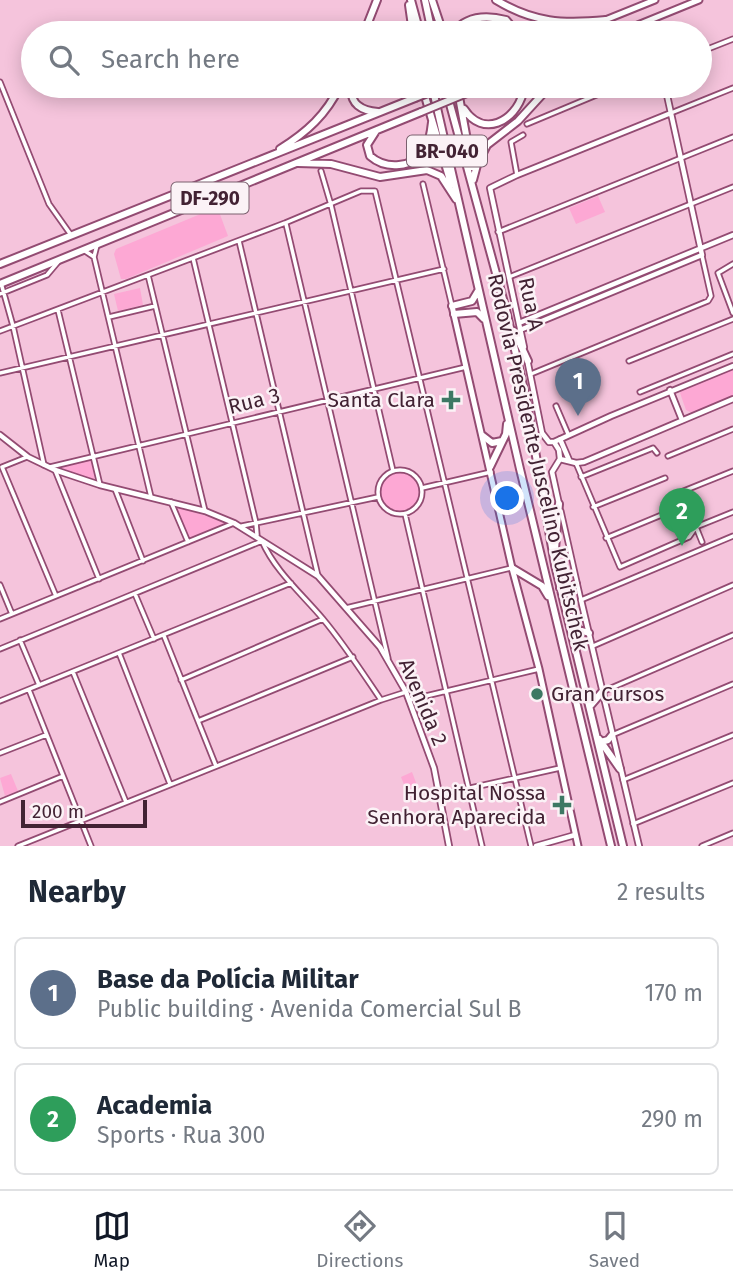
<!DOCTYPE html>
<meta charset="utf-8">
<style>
body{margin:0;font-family:"Fira Sans",sans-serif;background:#f6f6f7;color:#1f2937}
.scale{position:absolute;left:21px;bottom:18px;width:126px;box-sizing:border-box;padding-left:7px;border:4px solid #422233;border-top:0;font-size:19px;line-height:24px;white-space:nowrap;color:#422233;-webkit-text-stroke:5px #fbf2f6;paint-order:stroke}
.you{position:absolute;left:508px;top:499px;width:24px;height:24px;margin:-18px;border:5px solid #fff;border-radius:50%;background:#1a73e8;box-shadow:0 0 0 10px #1a73e833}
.badge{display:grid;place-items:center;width:46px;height:46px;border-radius:50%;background:#111827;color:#fff;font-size:23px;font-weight:700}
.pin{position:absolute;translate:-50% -58px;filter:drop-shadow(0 2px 4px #0008)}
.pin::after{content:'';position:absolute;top:37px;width:24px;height:21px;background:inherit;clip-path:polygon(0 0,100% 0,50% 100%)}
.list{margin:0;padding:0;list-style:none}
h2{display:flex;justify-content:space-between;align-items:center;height:91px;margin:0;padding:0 28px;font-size:30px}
h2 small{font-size:23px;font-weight:400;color:#747a83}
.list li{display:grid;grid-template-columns:46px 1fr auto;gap:21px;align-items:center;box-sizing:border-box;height:112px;margin:0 14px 14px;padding:0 14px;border:2px solid #e0e1e3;border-radius:10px}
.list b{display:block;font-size:26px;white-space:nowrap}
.list p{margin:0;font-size:23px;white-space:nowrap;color:#747a83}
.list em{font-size:23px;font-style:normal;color:#747a83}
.icon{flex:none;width:38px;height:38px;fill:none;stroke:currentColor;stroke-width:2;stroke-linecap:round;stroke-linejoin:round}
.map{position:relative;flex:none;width:733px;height:846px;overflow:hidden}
.search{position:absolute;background:#fff;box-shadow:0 4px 18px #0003;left:21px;right:21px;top:21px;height:77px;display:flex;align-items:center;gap:18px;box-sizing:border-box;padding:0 24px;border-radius:38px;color:#747a83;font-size:26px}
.sheet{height:343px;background:#fff}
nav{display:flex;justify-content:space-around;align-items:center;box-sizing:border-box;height:98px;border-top:2px solid #e0e1e3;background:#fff;font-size:19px;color:#747a83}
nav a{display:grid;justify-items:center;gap:4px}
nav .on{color:#111827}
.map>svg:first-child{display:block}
.green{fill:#fda8d4}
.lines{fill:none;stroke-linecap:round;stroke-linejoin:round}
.minor-casing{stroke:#934b72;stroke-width:7}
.tertiary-casing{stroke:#934b72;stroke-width:8}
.secondary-casing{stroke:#934b72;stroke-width:9}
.trunk-casing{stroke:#934b72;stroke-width:10}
.minor{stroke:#fff;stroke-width:3.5}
.tertiary{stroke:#fff;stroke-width:4.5}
.secondary{stroke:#fff;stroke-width:5}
.trunk{stroke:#fff;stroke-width:6}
.trunk-bridge-casing{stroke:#934b72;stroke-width:10;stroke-linecap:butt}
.trunk-bridge{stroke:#fff;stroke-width:6}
.poi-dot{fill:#3d7863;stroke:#fbf2f6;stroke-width:2.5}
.labels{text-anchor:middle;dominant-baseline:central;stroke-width:5;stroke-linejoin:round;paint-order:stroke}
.shield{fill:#fbf2f6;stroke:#7a606e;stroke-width:2}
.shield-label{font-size:19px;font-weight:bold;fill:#422233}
.street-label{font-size:21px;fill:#422233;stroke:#fbf2f6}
.poi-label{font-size:21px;fill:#422233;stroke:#fbf2f6;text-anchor:end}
</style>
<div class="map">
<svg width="733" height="846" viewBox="0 0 733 846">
<rect width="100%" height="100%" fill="#f5c4dc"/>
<path class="green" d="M598,196L605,212L576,224L569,208Z
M215,208L218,209L228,236L126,279H121L114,254L116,249Z
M140,288L143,305L118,311L114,294Z
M733,368V396L692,413L686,410L680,393L683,388Z
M91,458L95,481L55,466Z
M381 492a19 19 0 1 1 38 0a19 19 0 1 1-38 0Z
M179,507L224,522L226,525L192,540L189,539L177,509Z
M412,772L420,793L409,797L401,777Z
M11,774L18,791L5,796L0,778Z"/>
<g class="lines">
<g class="minor-casing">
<path id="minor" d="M700,52L733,39
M0,82L49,204L71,235
M671,113L733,88
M527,124L618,86
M321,171L331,205L393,471
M517,175L511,142L523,135
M423,184L452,306
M286,224L388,658
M498,232L733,137
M239,241L318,576
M85,251L94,257L97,245
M94,257L151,497
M193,258L256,523L257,535
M733,264L718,273L733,313
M148,275L205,511
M509,277L733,187
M1,283L13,326L44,465
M0,294L47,275L58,262
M58,310L100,485
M109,317L155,306
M0,331L285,223L361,191H375L531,846
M629,361L733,319
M0,373L444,269
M531,374L708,301L711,296L702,256
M640,392L733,354
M556,406L568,434
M668,456L733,429
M576,463L620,567L689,537L696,527
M2,467L56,596
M2,467L27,457
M50,467L466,367
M378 492a22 22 0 1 1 44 0a22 22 0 1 1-44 0Z
M55,470L99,579
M581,477L653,448L657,453
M422,488L491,472
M115,489L143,561
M681,492L733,471
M171,502L188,542
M593,507L665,478
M561,511L581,600L733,536
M405,514L482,846
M242,526L378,497
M606,538L676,509
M702,542L696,527L733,512
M0,585L12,614
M135,594L154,639
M346,608L511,568
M0,619L234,523
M164,636L216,766
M20,640L39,685
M593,646L733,585
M0,649L262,541C275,571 302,594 323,619C344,644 362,672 381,700
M119,653L170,784
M73,672L126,802
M181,680L323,619
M29,690L91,846
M602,692L733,635
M409,700L539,669
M0,701L291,583
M198,721L353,657
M612,735L733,684
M0,753L46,735
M623,780L733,735
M439,795L560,768
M0,802L63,776
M633,824L733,783
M18,846L381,700L406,692
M702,846L733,833"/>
</g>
<g class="tertiary-casing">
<path id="tertiary" d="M651,20L654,33
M519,323L733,235
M520,330L702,255L665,86
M524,347L490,188L517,175L671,113
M527,359L542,433L549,442H554L611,416L733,366
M670,390L682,420
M0,435L28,457L55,470L100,485L205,511L234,523L318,576L380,647L406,692L434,768L449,846
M560,439L569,460
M554,442L559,450L560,459
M559,504L552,472L560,459L576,463L584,462L733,399
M581,600L639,846
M536,846L575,835"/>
</g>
<g class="secondary-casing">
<path id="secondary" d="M573,33L655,0
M618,33L699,0
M452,306L512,568L539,669L578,846"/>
</g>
<g class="trunk-casing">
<path id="trunk" d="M411,0L420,33
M425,0L432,33
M432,0L443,33
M496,0C534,23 563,24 606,20
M409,5L413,33
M364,33L377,0
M453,33C466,16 486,15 506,20L517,33
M352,86C349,104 362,111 378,112
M422,86L451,184
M432,86L520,469L611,846
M445,86L506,310L526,399L555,565L623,846
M457,86L472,167
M472,91L485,86
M464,109C483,138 515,122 523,93L520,86
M376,131L367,145L370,156C386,170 413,168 425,150C430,141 431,131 432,122
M280,149C307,132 326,115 340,86
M298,163L331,164L380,177L427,170L441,176L456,199
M473,180L477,165L487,145L518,121L550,86
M0,264L415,98
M0,284L421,112
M452,306L472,301L478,291
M454,314L477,312L484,319
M514,331L528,361
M483,436L492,443L502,441
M490,467L506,434L507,424
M555,549L559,504
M512,568L542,586L548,596
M560,588L576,584
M571,617L579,630L589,633
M590,706L602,692
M599,739L620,769
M601,742L608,740L612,735"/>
</g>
<use href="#minor" class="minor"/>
<use href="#tertiary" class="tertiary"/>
<use href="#secondary" class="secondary"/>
<use href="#trunk" class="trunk"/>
<g class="trunk-bridge-casing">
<path id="trunk-bridge" d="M415,98L445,86
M421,112L472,91"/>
</g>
<use href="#trunk-bridge" class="trunk-bridge"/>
</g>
<g class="poi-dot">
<path d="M447.5 389.5h7v7h7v7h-7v7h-7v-7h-7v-7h7z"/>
<circle cx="537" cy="694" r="7"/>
<path d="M558.5 794.5h7v7h7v7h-7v7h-7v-7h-7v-7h7z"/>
</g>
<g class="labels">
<g class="shield">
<rect x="407" y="135.5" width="80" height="31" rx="5"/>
<rect x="171.5" y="182.5" width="77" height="31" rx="5"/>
</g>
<g class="shield-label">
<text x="447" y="151">BR-040</text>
<text x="210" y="198">DF-290</text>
</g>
<g class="street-label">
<text transform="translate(531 304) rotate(78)">Rua A</text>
<text transform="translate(254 401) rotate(-14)">Rua 3</text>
<text transform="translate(538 462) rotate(77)">Rodovia Presidente Juscelino Kubitschek</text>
<text transform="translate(423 702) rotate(67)">Avenida 2</text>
</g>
<g class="poi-label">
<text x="435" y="400">Santa Clara</text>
<text x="551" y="694" text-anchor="start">Gran Cursos</text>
<text x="546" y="793">Hospital Nossa<tspan x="546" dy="24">Senhora Aparecida</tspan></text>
</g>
</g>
</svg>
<div class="scale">200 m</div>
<div class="you"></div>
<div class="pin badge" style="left:578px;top:416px;background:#5c6f8a">1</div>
<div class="pin badge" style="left:682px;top:546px;background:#2e9e5b">2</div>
<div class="search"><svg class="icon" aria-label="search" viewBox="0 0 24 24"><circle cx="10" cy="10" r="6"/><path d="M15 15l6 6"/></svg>Search here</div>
</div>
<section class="sheet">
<h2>Nearby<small>2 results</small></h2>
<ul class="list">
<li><span class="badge" style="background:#5c6f8a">1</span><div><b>Base da Polícia Militar</b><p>Public building · Avenida Comercial Sul B</p></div><em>170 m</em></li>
<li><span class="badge" style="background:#2e9e5b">2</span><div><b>Academia</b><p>Sports · Rua 300</p></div><em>290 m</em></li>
</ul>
</section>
<nav>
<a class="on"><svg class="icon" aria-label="map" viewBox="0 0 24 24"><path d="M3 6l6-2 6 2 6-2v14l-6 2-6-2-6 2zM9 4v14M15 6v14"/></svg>Map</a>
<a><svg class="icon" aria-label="directions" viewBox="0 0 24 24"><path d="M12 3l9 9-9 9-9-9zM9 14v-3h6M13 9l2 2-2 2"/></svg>Directions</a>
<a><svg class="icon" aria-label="saved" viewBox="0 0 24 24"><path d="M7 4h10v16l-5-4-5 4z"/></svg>Saved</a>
</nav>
